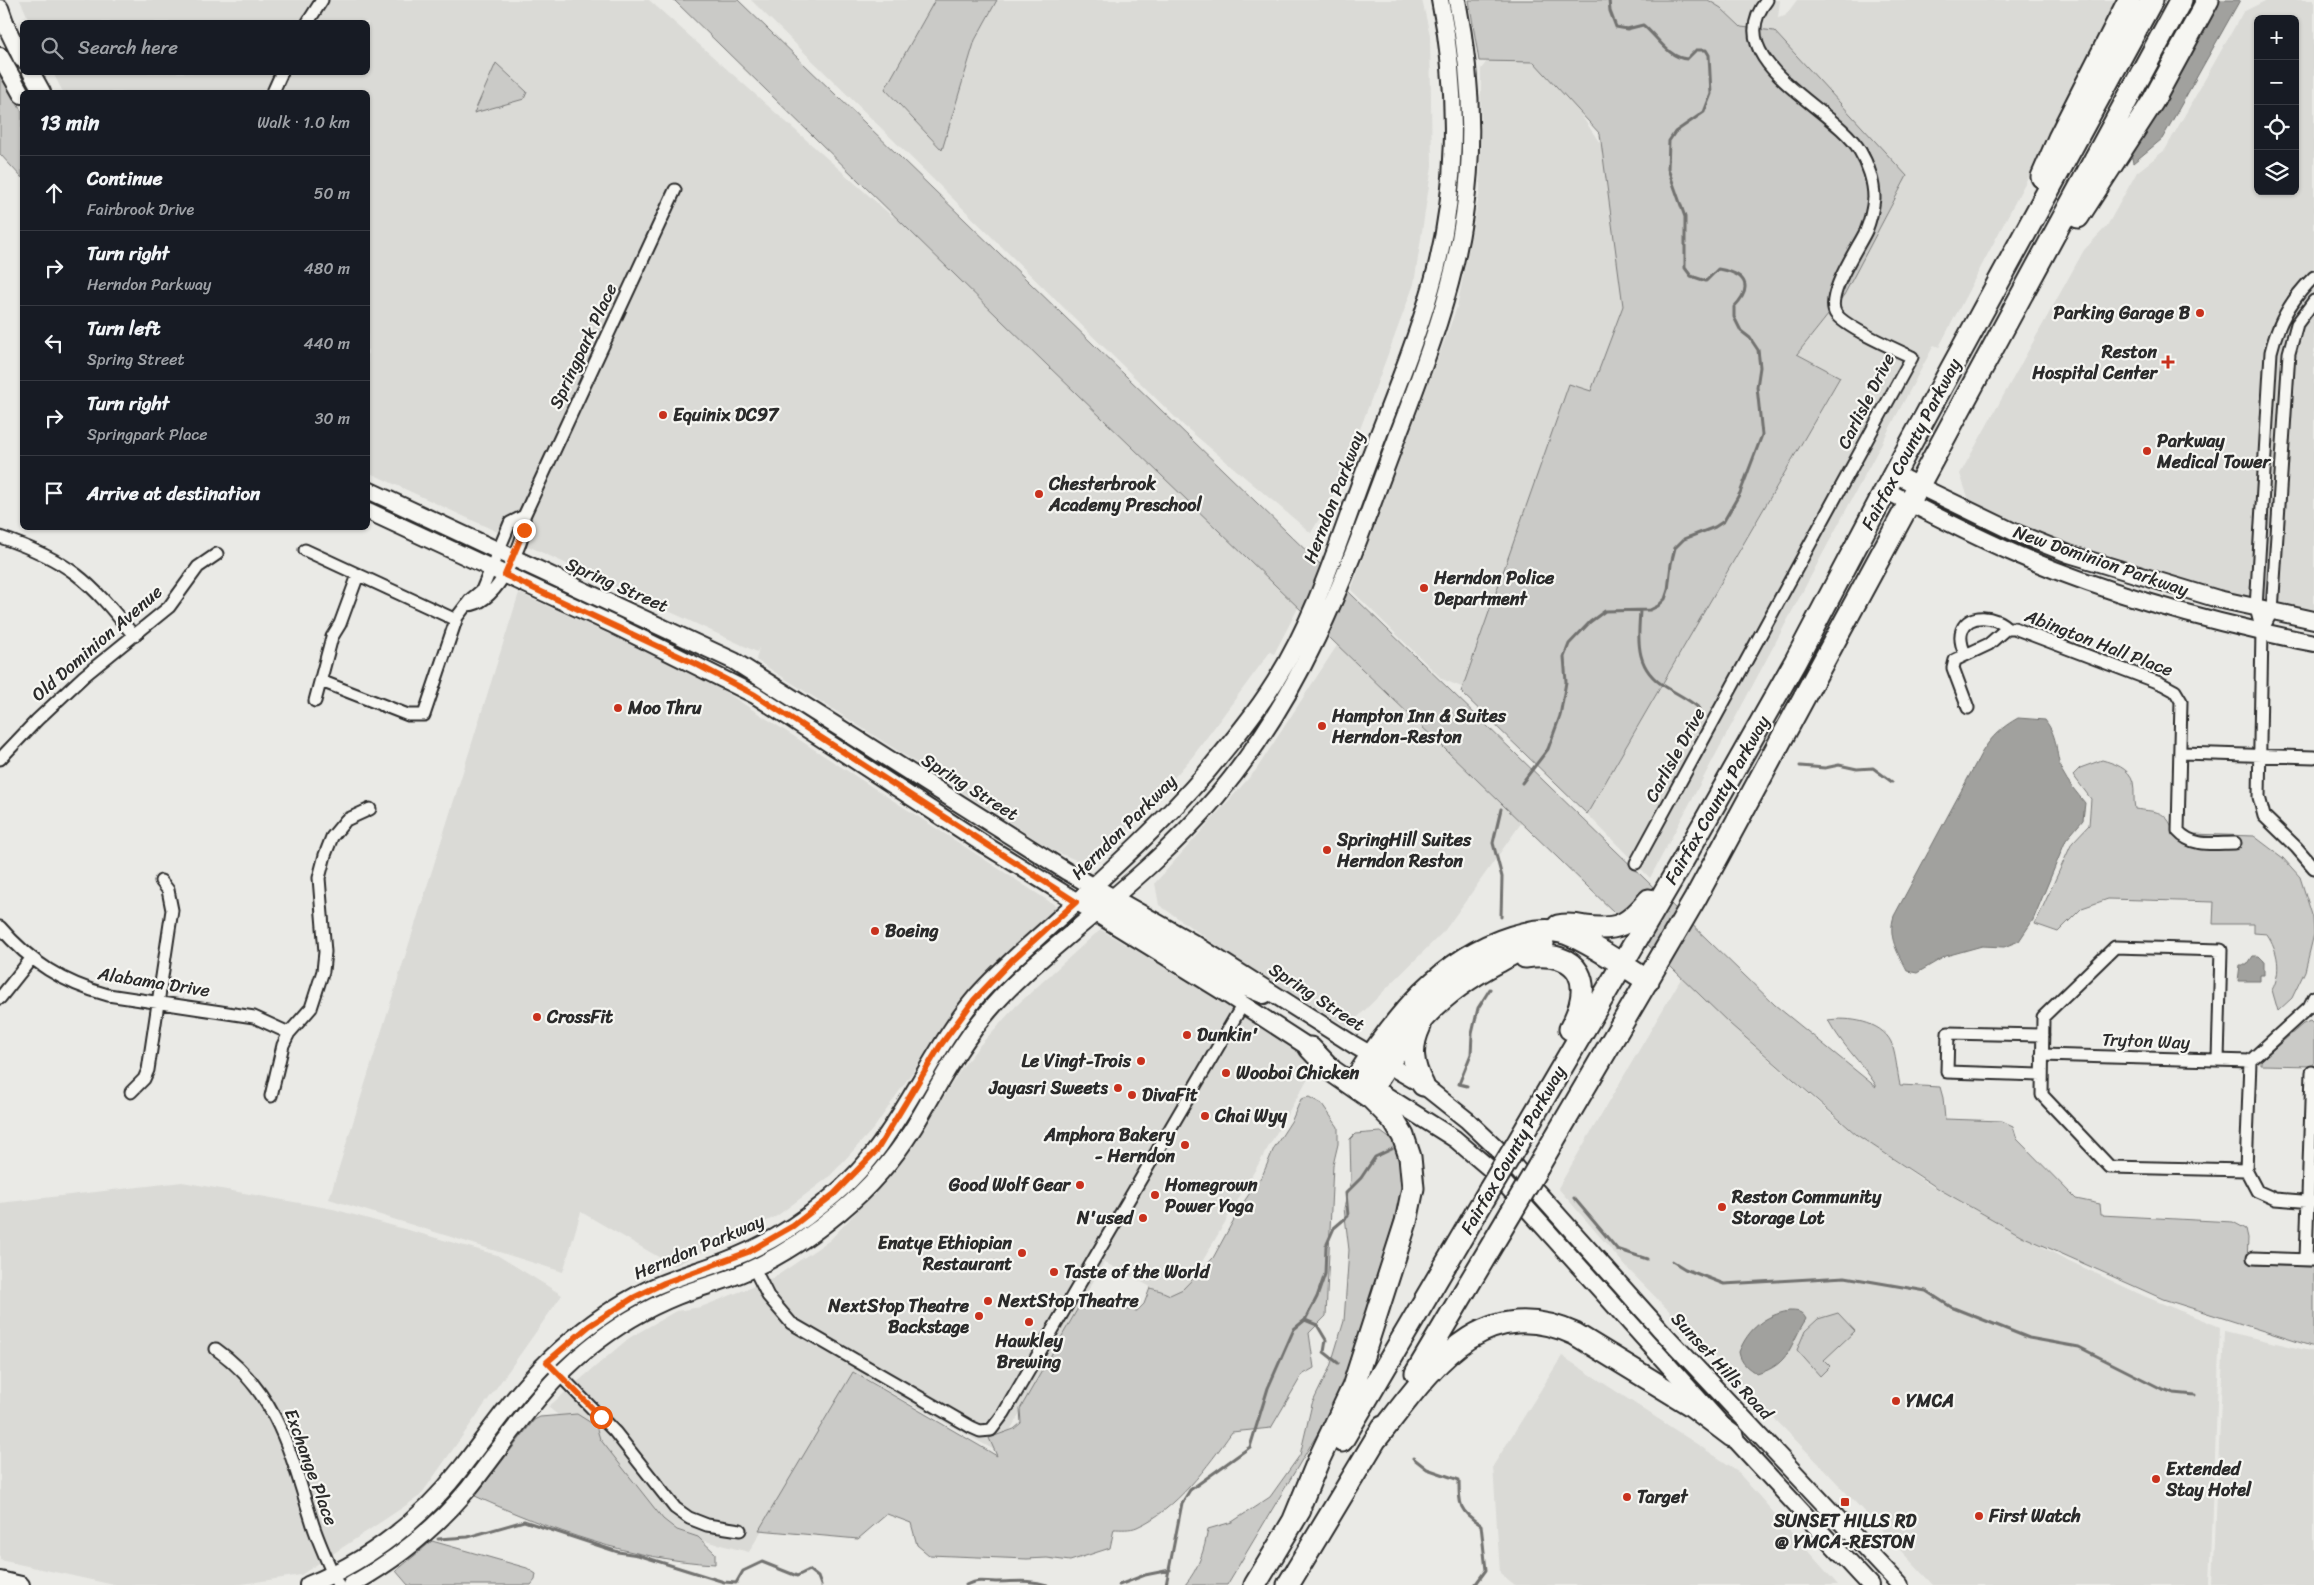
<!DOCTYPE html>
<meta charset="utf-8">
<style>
body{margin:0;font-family:Sriracha,sans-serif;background:#242831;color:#f1f3f6}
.controls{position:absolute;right:15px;top:15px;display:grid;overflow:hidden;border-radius:8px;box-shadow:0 1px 4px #0004}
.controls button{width:45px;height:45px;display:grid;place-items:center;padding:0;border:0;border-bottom:1px solid #363941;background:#171b24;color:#f1f3f6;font:25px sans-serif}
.stop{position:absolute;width:15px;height:15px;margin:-11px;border:4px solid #ea580c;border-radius:50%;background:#fff}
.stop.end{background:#ea580c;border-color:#fff;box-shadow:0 1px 5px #0008}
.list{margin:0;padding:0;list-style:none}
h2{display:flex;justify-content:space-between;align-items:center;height:65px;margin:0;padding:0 20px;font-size:21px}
h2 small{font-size:16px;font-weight:400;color:#9ea1a6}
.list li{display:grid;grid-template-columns:32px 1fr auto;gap:15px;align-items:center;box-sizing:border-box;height:75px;padding:0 20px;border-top:1px solid #363941}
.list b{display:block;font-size:19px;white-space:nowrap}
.list p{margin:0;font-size:16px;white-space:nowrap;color:#9ea1a6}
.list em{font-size:16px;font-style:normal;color:#9ea1a6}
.icon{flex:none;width:28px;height:28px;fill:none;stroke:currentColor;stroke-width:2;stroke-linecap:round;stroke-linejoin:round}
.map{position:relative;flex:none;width:2314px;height:1585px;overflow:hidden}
.search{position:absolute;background:#171b24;box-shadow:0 1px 4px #0004;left:20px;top:20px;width:350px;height:55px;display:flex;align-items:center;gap:12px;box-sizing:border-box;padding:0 18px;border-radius:8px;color:#9ea1a6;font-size:19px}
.panel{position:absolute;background:#171b24;box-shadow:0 1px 4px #0004;left:20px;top:90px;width:350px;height:440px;border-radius:8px}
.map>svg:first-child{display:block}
.built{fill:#dadad6;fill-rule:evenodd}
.green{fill:#cacac7;stroke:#7a7a79}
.water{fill:#a1a19e;stroke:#727270}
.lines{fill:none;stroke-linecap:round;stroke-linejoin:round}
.stream{stroke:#727270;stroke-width:3}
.street-casing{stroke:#2b2b2b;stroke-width:15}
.secondary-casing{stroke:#2b2b2b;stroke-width:20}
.highway-casing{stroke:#2b2b2b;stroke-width:25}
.street{stroke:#f6f6f2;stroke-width:11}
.secondary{stroke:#f6f6f2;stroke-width:16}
.highway{stroke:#f6f6f2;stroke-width:21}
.highway-bridge-casing{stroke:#2b2b2b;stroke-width:25;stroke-linecap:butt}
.highway-bridge{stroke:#f6f6f2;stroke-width:21}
.route{stroke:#ea580c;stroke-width:6}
.poi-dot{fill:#c8321e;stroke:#f6f6f2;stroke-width:2}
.labels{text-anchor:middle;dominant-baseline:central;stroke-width:4.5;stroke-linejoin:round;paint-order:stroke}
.poi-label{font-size:18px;font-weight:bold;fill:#2b2b2b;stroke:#f6f6f2;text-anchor:start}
.street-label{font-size:18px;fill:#2b2b2b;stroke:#f6f6f2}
</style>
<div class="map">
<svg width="2314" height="1585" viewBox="0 0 2314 1585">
<rect width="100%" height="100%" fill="#eaeae6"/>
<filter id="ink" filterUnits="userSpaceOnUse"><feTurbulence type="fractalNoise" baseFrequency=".02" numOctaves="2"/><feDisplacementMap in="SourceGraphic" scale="10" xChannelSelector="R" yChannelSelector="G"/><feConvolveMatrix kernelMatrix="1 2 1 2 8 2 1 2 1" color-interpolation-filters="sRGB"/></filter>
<g filter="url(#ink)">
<path class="built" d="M20,0H649L893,217L894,215L1299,606L1274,654L1270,652L1193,756L1107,855L1076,860L1054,851L756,660L759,647L757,652L368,472V92H63L53,73L368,72V22H30Z
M751,0H936L885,89L942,150L975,40L997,0H1422L1430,35L1432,166L1414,284L1340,483L1311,533L1183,425Z
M1708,0H1780L1778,18L1785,16L1797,0H2121L1939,347L1934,345L1650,878L1587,814L1840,378L1797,354L1843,297L1904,183L1775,32L1741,27L1721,8Z
M2267,0H2314V609L2225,596L2051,539L1970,503L1960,474L2084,250L2107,226L2137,172L2165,150L2243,12ZM2258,19H2295V191H2258Z
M1518,21L1616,167L1627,315L1486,697L1442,679L1351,590L1457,307L1480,191L1481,69Z
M519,593L699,675L1061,909L1004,961L955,1010L874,1128L829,1177L777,1216L674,1266L581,1212L563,1272L329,1199Z
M1338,644L1522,822L1445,930L1348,1027L1262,977L1159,905L1155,883L1256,770Z
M1101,930L1220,1000L1307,1054L1315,1066L1179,1302L1104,1262L998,1452L854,1372L749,1552L660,1530L595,1445L548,1407L629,1338L676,1311L701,1307L772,1279L830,1240L878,1189L910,1151L961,1069L980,1045L1017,1005L1094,935Z
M1682,977L1763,1054L1839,1121L1928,1184L2063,1258L2144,1296L2220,1327L2210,1585H1933L1823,1468L1628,1269L1558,1188Z
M182,1182L333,1209L497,1255L562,1295L420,1496L301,1575L236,1585H114L0,1560V1203Z
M2224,1331L2314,1352V1585H2213Z
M1562,1356L1735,1469L1838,1585H1515L1500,1573L1493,1466Z"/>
<path class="green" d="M674,0H738L1775,1005L1876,1087V1085C1861,1062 1841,1044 1828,1020C1848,1017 1881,1021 1891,1042C1896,1054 1897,1072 1900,1085L1940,1087L1943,1098L1945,1119L2002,1121L2013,1126L2017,1139L2076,1199L2100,1204L2101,1215L2233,1222L2246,1229L2248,1238L2247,1262L2257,1265L2314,1267V1347L2163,1299L2022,1236L1939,1189L1857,1135L1730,1024L1047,365Z
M935,0H997L975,40L942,150L885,89Z
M1469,0H1708L1721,8L1741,27L1774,31L1907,176L1844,295L1797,354L1840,377L1587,814L1461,692L1569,384L1591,391L1623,306L1600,134L1534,62L1479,61Z
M496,63L527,92L524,99L474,113Z
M0,76L22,112V178L0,154Z
M2102,760C2113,763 2130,768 2133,782C2135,790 2133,800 2135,809C2153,812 2164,809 2172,827L2192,834L2254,836L2283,858L2300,877L2313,918L2314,934L2305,971L2292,998L2278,1011L2272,990C2282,972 2278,950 2267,934L2254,933V924H2213L2214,902L2108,899L2082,908L2058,932L2035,924L2072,843L2089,825L2091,799L2073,775L2080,768Z
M2310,1021L2314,1025V1066L2261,1065V1060L2303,1024Z
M1309,1097L1322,1104L1338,1127V1144L1333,1165L1326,1316L1309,1333L1314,1368L1302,1375L1271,1428L1232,1432C1208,1466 1176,1510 1137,1527C1130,1530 1121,1529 1114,1529L1110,1548L1070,1561L1047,1558L1027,1559L929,1555L917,1545L911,1523L887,1514L858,1539L759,1530L853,1372L997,1456L989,1438L1014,1429L1021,1423L1020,1409L1081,1303L1137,1311L1144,1304L1150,1288L1161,1291L1170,1295L1183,1289L1213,1258L1243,1203L1263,1174L1274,1148L1292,1120L1301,1099Z
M1381,1132L1392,1140L1401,1166L1403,1188L1370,1306L1343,1391L1227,1585H1185C1199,1568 1204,1551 1208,1529L1232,1522L1270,1497L1300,1455L1312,1404L1330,1367L1344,1321L1349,1250L1344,1208L1351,1180L1350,1139L1355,1134Z
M1838,1313L1855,1331L1824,1360L1830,1366L1820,1376L1797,1350L1805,1331L1818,1319Z
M577,1414L596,1426L600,1439L663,1519L677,1530L698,1537L715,1553V1564C633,1560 550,1530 475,1496L534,1420L540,1417Z
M432,1541L527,1568L536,1574L535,1580L531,1585H408L396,1571Z"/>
<path class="water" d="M2216,0H2240L2162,139L2133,163L2131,154Z
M2018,718L2045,720C2060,740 2054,752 2062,771C2068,783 2077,793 2085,803L2083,820L2066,840L2033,920L2019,941L2004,947L1982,946L1946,956L1917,973L1907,971C1898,953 1887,937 1894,916L1982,752C1992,736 2002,727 2018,718Z
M2253,956H2259L2264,961V975H2260V981H2238L2240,965H2247Z
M1789,1311C1797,1311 1802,1311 1806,1319C1789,1345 1791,1364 1757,1374C1748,1368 1741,1364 1739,1352C1748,1329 1765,1315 1789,1311Z"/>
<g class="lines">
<path class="stream" d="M1640,611C1638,642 1635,669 1666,687C1677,694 1688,699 1699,708
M1800,766L1825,768L1839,765L1857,769L1873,768L1892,782
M1522,783L1548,749L1560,716L1566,682L1564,657L1569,644L1590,622L1605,611L1650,610L1658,606L1665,599L1668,590L1671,564L1675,548L1684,539L1715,527L1724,521L1740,493L1762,435L1757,387L1760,367L1758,350L1750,338L1741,331L1734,317V307C1755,285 1744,273 1718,269L1706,281L1691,276L1685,268V217L1668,169L1669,141L1675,132L1704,112L1711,94L1709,55L1706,50H1696L1687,59C1668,58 1657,36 1643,25L1627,29L1616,27L1610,11L1609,0
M1501,917L1502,877L1493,843L1501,809
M1467,1086L1459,1084L1471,1054L1472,1034L1478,1008L1490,989
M1574,1198L1617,1249L1647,1259
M1672,1261L1685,1269L1724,1284L1845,1277L1926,1291L1951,1307L2029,1338L2079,1347L2160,1388L2174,1393L2195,1395
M1305,1320L1317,1325L1326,1340L1324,1352L1338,1363
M1413,1458L1427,1469L1459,1480C1459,1505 1459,1511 1481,1525L1486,1570L1475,1585
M438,1539L468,1537L524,1521L618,1552L638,1555L724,1582L736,1583L743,1571L762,1562L797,1576L809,1570L818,1577L821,1585
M966,1585C977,1579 984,1582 996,1582C1015,1582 1029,1579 1047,1585
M1119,1585L1145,1575L1170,1570
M1166,1585L1182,1503L1190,1490L1250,1447L1268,1388L1294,1329L1305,1320L1317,1297L1325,1274L1326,1246L1334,1228L1348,1216L1346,1193L1361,1178L1375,1157L1392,1149"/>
<g class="street-casing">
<path id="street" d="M308,22L322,0
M273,92L282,72
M2314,277C2292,298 2278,322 2271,352L2256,608L2262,631L2259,797L2264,816L2296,847L2314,868
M0,537C70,561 89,580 134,636
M305,550L456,620
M468,605C495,604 517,555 524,531C525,527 524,521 524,516L675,190
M2262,631L2272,611L2289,353L2297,324L2314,301
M1965,654C1962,647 1959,638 1962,630C1969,612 1996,616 2007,628
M321,681L408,715H424L457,617L470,600L482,590L510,523L524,516
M315,701L332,637L340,624L358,575
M1968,708L1953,668L1955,660L1989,644L2007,628H2014L2162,684L2175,691L2181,701L2178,831C2193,848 2215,843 2235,843
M2182,753L2314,757
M0,759L37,720L84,676L169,607L198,567L217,554
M1636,863L1912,357C1895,349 1846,328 1836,314C1824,297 1858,248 1866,231C1870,221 1873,208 1874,198C1874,182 1868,164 1860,151C1835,107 1717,62 1767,0
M0,927C30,962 63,983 108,995L254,1017L289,1033
M2314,997L2309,1007L2250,1061L2246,1170L2257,1191L2275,1199L2314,1202
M0,998L31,959
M2042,1055L2250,1061
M2218,1060L2221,950L2115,947L2043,1017L2042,1095L2110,1167L2246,1170
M2042,1075L1947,1072L1948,1033L2043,1035
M131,1092L144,1079L148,1070L172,910L168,890L161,881
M271,1096L283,1045L289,1033L311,1008L323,971L325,952L319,878L325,855L332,837L346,820L370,809
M2253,1258L2312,1260
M2306,1259L2312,1072
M754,1268L768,1296L791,1323L971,1427L980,1431L991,1430L1004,1413L1243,1004
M216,1349C279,1394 291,1456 313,1525C320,1546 329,1565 338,1585
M547,1362L615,1432L675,1508L689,1518L707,1525L740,1530"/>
</g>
<g class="secondary-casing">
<path id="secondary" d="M0,8L7,28L22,59
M0,56L22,95
M31,72L42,92
M1894,474L2014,532L2069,554L2218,599L2314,620
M368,490L734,661L1066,871L1195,944L1354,1045L1423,1085L1467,1120L1506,1157L1659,1328L1900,1585
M1885,490C1929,513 1973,536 2018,555C2113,596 2213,623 2314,643
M368,511L614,625L755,695L985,845L1222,991L1319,1054
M1096,901L1234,983L1264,995
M1363,1081L1455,1139L1495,1173L1732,1436L1870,1585
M0,1580L21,1585
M308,1585C370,1560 421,1520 462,1467C494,1426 522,1383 562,1348C587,1326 616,1305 647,1290C672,1278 699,1271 725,1261C760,1248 794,1228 823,1204C847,1185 869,1162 886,1136C918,1090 940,1040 976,997C1001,968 1031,944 1059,918C1109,872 1161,825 1206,773C1230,744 1255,714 1275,682C1315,618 1338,543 1364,473C1387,411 1413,351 1431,288C1458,196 1459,93 1440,0
M351,1585C396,1560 436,1528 469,1488C508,1439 540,1387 589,1348C616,1326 645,1309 677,1296C700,1287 723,1282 745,1272C780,1257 811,1236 840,1212C869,1188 894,1159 914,1127C939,1085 960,1043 992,1007C1017,978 1047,954 1075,930C1125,888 1175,846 1217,796C1307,689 1348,569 1396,440C1424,366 1453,293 1464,215C1475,143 1471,71 1457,0"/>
</g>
<g class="highway-casing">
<path id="highway" d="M2042,177L2059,138L2129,0
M2078,217L2153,101L2208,0
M1558,926C1567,924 1576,925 1585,927C1618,931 1628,925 1649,900
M1525,957C1582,949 1595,983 1570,1029
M1420,1026C1410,1047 1412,1065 1423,1085
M1357,1077C1396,1017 1441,959 1512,937C1529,932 1544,928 1561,932C1583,937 1627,968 1648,981
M1373,1087C1408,1030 1437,994 1498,962C1512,954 1527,945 1543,944
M1517,1144L1682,862L1795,662L1894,474L2152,0
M1538,1167L1695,899L2181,0
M1416,1373L1511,1213
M1377,1438C1429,1373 1478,1290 1575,1334L1691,1405L1732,1436
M1342,1441L1490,1189
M1293,1522L1319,1459L1353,1387L1406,1222L1413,1188L1410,1157L1403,1136L1394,1121L1371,1098L1332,1071L1310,1048
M1255,1585L1300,1510
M1288,1585L1383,1427"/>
</g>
<use href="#street" class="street"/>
<use href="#secondary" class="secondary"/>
<use href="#highway" class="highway"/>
<g class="highway-bridge-casing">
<path id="highway-bridge" d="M1490,1189L1517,1144
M1511,1213L1538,1167"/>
</g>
<use href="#highway-bridge" class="highway-bridge"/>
</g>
</g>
<g class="lines" filter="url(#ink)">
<path class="route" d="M524,530L505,575L698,665L755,695L1076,902L1011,961L974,1000L940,1046L877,1150L834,1194L793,1226L748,1252L664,1283L633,1298L589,1326L547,1362L601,1417"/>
</g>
<g class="poi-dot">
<circle cx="2200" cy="313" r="5"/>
<path d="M2165.5 354.5h5v5h5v5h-5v5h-5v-5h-5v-5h5z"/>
<circle cx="663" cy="415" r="5"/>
<circle cx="2147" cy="451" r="5"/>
<circle cx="1039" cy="494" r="5"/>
<circle cx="1424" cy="588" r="5"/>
<circle cx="618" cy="708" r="5"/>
<circle cx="1322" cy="726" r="5"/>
<circle cx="1327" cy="850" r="5"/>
<circle cx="875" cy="931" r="5"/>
<circle cx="537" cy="1017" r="5"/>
<circle cx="1187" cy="1035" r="5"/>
<circle cx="1141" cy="1061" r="5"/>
<circle cx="1226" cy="1073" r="5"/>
<circle cx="1118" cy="1088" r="5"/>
<circle cx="1132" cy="1095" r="5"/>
<circle cx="1205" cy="1116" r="5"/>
<circle cx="1185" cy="1145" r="5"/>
<circle cx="1080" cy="1185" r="5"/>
<circle cx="1155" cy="1195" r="5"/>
<circle cx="1722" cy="1207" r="5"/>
<circle cx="1143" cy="1218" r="5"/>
<circle cx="1022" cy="1253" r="5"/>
<circle cx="1054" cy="1272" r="5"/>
<circle cx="988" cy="1301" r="5"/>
<circle cx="979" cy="1316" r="5"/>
<circle cx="1029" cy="1322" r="5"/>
<circle cx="1896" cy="1401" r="5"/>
<circle cx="2156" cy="1479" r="5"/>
<circle cx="1627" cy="1497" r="5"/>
<rect x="1840" y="1497" width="10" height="10" rx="2.5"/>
<circle cx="1979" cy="1516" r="5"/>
</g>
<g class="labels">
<g class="poi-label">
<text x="2190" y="313" text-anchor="end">Parking Garage B</text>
<text x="2157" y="352" text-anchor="end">Reston<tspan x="2157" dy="21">Hospital Center</tspan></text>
<text x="673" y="415">Equinix DC97</text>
<text x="2157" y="441">Parkway<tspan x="2157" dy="21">Medical Tower</tspan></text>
<text x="1049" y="484">Chesterbrook<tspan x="1049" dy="21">Academy Preschool</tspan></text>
<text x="1434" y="578">Herndon Police<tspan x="1434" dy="21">Department</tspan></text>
<text x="628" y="708">Moo Thru</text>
<text x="1332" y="716">Hampton Inn &amp; Suites<tspan x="1332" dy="21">Herndon-Reston</tspan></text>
<text x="1337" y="840">SpringHill Suites<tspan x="1337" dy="21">Herndon Reston</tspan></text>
<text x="885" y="931">Boeing</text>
<text x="547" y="1017">CrossFit</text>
<text x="1197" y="1035">Dunkin'</text>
<text x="1131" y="1061" text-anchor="end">Le Vingt-Trois</text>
<text x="1236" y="1073">Wooboi Chicken</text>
<text x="1108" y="1088" text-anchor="end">Jayasri Sweets</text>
<text x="1142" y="1095">DivaFit</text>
<text x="1215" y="1116">Chai Wyy</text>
<text x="1175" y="1135" text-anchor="end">Amphora Bakery<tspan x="1175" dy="21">- Herndon</tspan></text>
<text x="1070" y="1185" text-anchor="end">Good Wolf Gear</text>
<text x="1165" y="1185">Homegrown<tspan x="1165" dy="21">Power Yoga</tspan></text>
<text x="1732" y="1197">Reston Community<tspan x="1732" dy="21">Storage Lot</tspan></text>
<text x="1133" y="1218" text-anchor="end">N'used</text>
<text x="1012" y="1243" text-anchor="end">Enatye Ethiopian<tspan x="1012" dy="21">Restaurant</tspan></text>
<text x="1064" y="1272">Taste of the World</text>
<text x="998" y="1301">NextStop Theatre</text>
<text x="969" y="1306" text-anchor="end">NextStop Theatre<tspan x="969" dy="21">Backstage</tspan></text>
<text x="1029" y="1341" text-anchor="middle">Hawkley<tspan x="1029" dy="21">Brewing</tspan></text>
<text x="1906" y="1401">YMCA</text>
<text x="2166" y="1469">Extended<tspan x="2166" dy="21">Stay Hotel</tspan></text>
<text x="1637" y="1497">Target</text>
<text x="1989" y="1516">First Watch</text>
<text x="1845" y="1521" text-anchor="middle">SUNSET HILLS RD<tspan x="1845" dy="21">@ YMCA-RESTON</tspan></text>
</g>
<g class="street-label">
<text transform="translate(583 346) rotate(-65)">Springpark Place</text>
<text transform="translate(1866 401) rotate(-63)">Carlisle Drive</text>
<text transform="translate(1911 444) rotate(-62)">Fairfax County Parkway</text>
<text transform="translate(1334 497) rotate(-69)">Herndon Parkway</text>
<text transform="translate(2101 561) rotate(19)">New Dominion Parkway</text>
<text transform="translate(617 585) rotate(24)">Spring Street</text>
<text transform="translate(97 643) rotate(-41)">Old Dominion Avenue</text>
<text transform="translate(2099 643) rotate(21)">Abington Hall Place</text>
<text transform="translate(1675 755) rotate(-61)">Carlisle Drive</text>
<text transform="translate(970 787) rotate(32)">Spring Street</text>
<text transform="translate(1717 800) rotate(-60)">Fairfax County Parkway</text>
<text transform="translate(1124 827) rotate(-45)">Herndon Parkway</text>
<text transform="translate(154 982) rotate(9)">Alabama Drive</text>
<text transform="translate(1317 997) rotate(33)">Spring Street</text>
<text transform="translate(2146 1041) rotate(2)">Tryton Way</text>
<text transform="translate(1513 1150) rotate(-60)">Fairfax County Parkway</text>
<text transform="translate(699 1247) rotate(-23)">Herndon Parkway</text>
<text transform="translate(1722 1366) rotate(47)">Sunset Hills Road</text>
<text transform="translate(311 1467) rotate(70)">Exchange Place</text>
</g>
</g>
</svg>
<div class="controls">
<button>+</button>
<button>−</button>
<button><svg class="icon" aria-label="locate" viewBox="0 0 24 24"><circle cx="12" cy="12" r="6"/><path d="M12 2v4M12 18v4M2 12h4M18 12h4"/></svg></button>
<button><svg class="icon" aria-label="layers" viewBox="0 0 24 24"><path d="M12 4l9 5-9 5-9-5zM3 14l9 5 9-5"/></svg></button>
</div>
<div class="stop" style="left:601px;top:1417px"></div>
<div class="stop end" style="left:524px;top:530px"></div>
<div class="search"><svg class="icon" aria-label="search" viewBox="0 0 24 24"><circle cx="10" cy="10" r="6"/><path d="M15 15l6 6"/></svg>Search here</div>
<section class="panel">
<h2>13 min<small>Walk · 1.0 km</small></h2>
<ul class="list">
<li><svg class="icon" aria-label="ahead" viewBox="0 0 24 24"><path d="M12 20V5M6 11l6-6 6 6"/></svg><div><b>Continue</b><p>Fairbrook Drive</p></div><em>50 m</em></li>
<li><svg class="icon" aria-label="right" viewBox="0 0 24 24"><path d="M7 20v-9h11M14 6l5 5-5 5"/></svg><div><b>Turn right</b><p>Herndon Parkway</p></div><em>480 m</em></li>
<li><svg class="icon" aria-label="left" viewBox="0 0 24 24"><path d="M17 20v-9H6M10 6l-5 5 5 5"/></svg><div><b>Turn left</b><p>Spring Street</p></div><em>440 m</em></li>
<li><svg class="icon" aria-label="right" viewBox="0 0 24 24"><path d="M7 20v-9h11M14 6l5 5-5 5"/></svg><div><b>Turn right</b><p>Springpark Place</p></div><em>30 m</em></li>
<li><svg class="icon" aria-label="arrive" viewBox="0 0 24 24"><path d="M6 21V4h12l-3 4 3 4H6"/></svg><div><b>Arrive at destination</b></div></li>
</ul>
</section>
</div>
